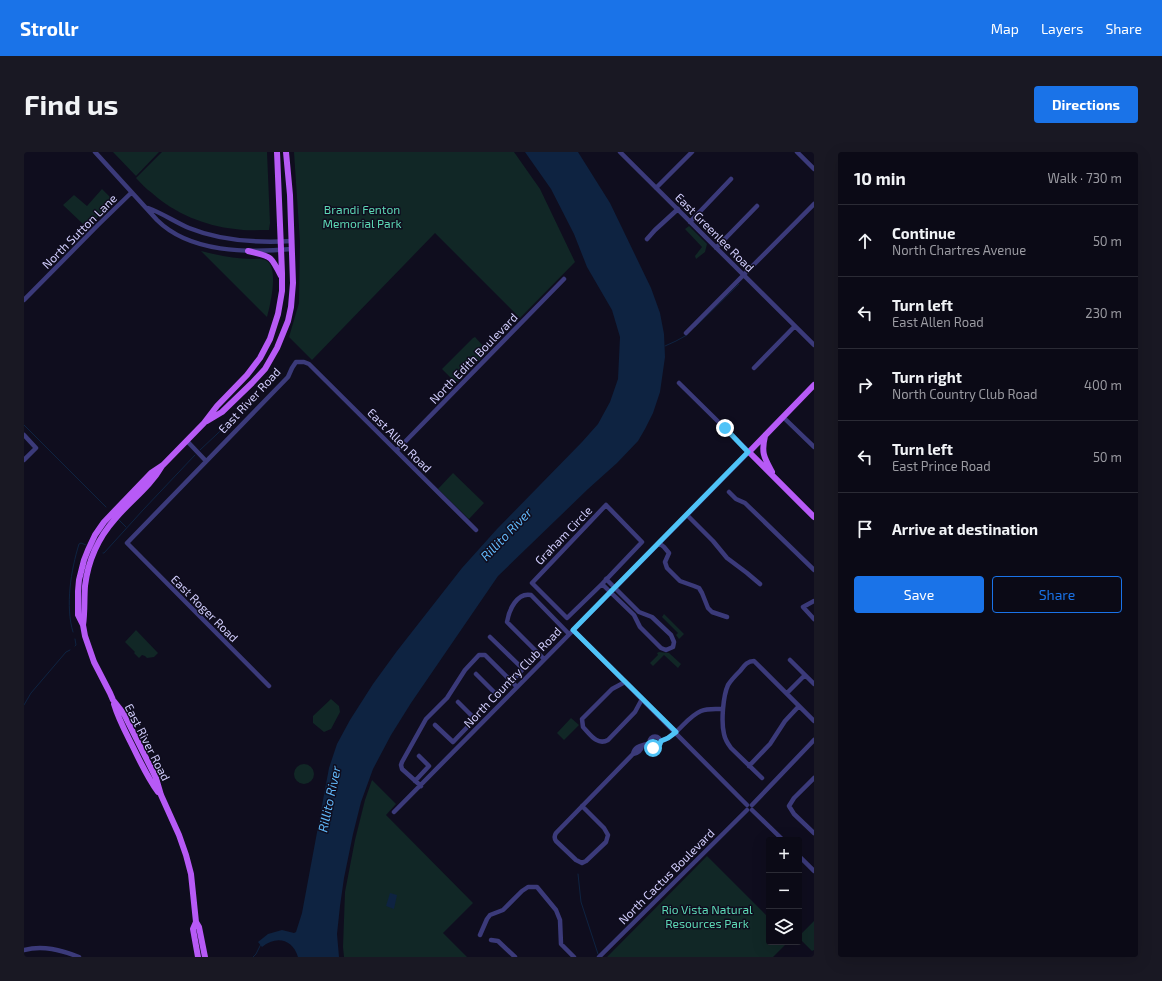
<!DOCTYPE html>
<meta charset="utf-8">
<style>
body{margin:0;font-family:"Exo 2",sans-serif;background:#191823;color:#f1f3f6}
.controls{position:absolute;right:12px;bottom:12px;display:grid;overflow:hidden;border-radius:4px;box-shadow:0 4px 16px #0002}
.controls button{width:36px;height:36px;display:grid;place-items:center;padding:0;border:0;border-bottom:1px solid #2b2b35;background:#0b0a16;color:#f1f3f6;font:20px sans-serif}
.stop{position:absolute;width:12px;height:12px;margin:-9px;border:3px solid #4fc3f7;border-radius:50%;background:#fff}
.stop.end{background:#4fc3f7;border-color:#fff;box-shadow:0 1px 4px #0008}
.list{margin:0;padding:0;list-style:none}
h2{display:flex;justify-content:space-between;align-items:center;height:52px;margin:0;padding:0 16px;font-size:17px}
h2 small{font-size:13px;font-weight:400;color:#9a9aa1}
.list li{display:grid;grid-template-columns:26px 1fr auto;gap:12px;align-items:center;box-sizing:border-box;height:72px;padding:0 16px;border-top:1px solid #2b2b35}
.list b{display:block;font-size:15px;white-space:nowrap}
.list p{margin:0;font-size:13px;white-space:nowrap;color:#9a9aa1}
.list em{font-size:13px;font-style:normal;color:#9a9aa1}
.actions{display:flex;gap:8px;padding:12px 16px}
.actions a{flex:1;padding:9px 0;border:1px solid #1a73e8;border-radius:4px;text-align:center;font-size:14px;color:#1a73e8}
.actions .main{background:#1a73e8;color:#fff}
.icon{flex:none;width:22px;height:22px;fill:none;stroke:currentColor;stroke-width:2;stroke-linecap:round;stroke-linejoin:round}
.map{position:relative;flex:none;width:790px;height:805px;overflow:hidden;border-radius:4px}
header{display:flex;align-items:center;gap:24px;box-sizing:border-box;height:56px;padding:0 20px;background:#1a73e8;color:#fff}
header strong{font-size:19px}
nav{display:flex;gap:22px;margin-inline-start:auto;font-size:14px}
.intro{display:flex;align-items:center;justify-content:space-between;box-sizing:border-box;height:96px;padding:0 24px}
h1{margin:0;font-size:28px}
.button{padding:10px 18px;border-radius:4px;background:#1a73e8;color:#fff;font-size:14px;font-weight:700}
main{display:flex;gap:24px;padding:0 24px}
aside{flex:1;background:#0b0a16;border-radius:4px;box-shadow:0 4px 16px #0002}
.map>svg:first-child{display:block}
.green{fill:#112726}
.water{fill:#0e2341}
.lines{fill:none;stroke-linecap:round;stroke-linejoin:round}
.stream{stroke:#0e2341;stroke-width:1}
.minor{stroke:#3b3a7a;stroke-width:4.5}
.major{stroke:#b75af6;stroke-width:6}
.route{stroke:#4fc3f7;stroke-width:5}
.labels{text-anchor:middle;dominant-baseline:central;stroke-width:3;stroke-linejoin:round;paint-order:stroke}
.park-label{font-size:12px;fill:#5dd8b5;stroke:#0f0d1e}
.street-label{font-size:12px;fill:#d1cdfc;stroke:#0f0d1e}
.water-label{font-size:13px;font-style:italic;fill:#60b6f7;stroke:#0f0d1e}
</style>
<header>
<strong>Strollr</strong>
<nav><a>Map</a><a>Layers</a><a>Share</a></nav>
</header>
<div class="intro"><h1>Find us</h1><a class="button">Directions</a></div>
<main>
<div class="map">
<svg width="790" height="805" viewBox="0 0 790 805">
<rect width="100%" height="100%" fill="#0f0d1e"/>
<path class="green" d="M89,0H135L112,24Z
M138,0H243L246,71L245,78C234,78 222,79 211,77C181,74 150,61 128,41C122,37 117,31 112,26Z
M270,0H490L516,37L551,110L496,166L411,81L288,208L265,185L275,151L276,90Z
M78,37L90,49L68,71L66,68L59,72L39,53L50,43L63,54Z
M665,74L683,92L681,100L672,107L671,104L678,95L661,77Z
M177,99C194,103 210,107 228,107C233,107 238,106 243,109C255,117 246,154 243,165Z
M451,185L462,197V202L432,231L418,217L449,186Z
M429,321L460,351L445,367L414,337Z
M640,462L660,482L655,487L652,483L654,481L638,465Z
M112,478L134,501L130,505L123,506L121,504L118,503L115,506L110,501L111,500L101,490Z
M635,500L645,501L657,512L654,516L640,503L629,514L626,511L634,503L633,501Z
M307,547L315,554L316,560L307,577L300,580L289,571V564Z
M547,566L555,573L540,588L533,581Z
M270 622a10 10 0 1 1 20 0a10 10 0 1 1-20 0Z
M348,628L372,652L362,663L449,751L419,781L443,805H320L319,795L321,740L331,688L341,648Z
M683,704L745,766V790H764L749,805H583Z
M790,769V798L788,799L775,786V784Z"/>
<path class="water" d="M501,0H554L586,51L627,136L636,161L640,182L641,205L636,240L629,261L621,277L614,289L593,311L564,337L474,424L387,551L367,583L349,617L337,650L329,682L320,726L316,754L313,782L315,805H274C269,787 252,783 238,795L234,790L244,782L258,778L270,781L272,780L278,761L305,616L313,592L326,568L349,532L373,499L438,416L473,377L558,290L574,272L586,250L594,227L596,185L588,158L563,115L550,82L527,37Z
M366,741L373,743L370,757L362,754Z"/>
<g class="lines">
<path class="stream" d="M671,175L715,132
M641,194L652,189L663,183
M0,273L82,355
M176,298L209,267
M95,368L102,375
M79,401H80L119,358L171,303
M49,480C41,454 47,418 55,392L57,391L62,393
M51,487L52,493L51,494
M0,553L7,541L42,500L46,498
M554,722L557,750L574,802
M229,805L232,802L237,792"/>
<path class="minor" d="M71,0L133,68C166,101 224,101 268,97
M596,0L790,193
M773,0L790,17
M632,36L668,0
M124,56C138,61 151,70 165,76C197,89 234,91 268,89
M666,70L707,27
M623,87L631,78L654,57
M692,96L733,54
M0,148L74,73L107,41
M662,181L790,52
M730,216L771,174
M759,265L790,295
M0,283L12,296L0,308
M163,289L182,309
M373,298L540,127
M705,340L712,347L721,351L790,418
M582,353L618,390L578,432L543,466L508,431Z
M663,363L689,389L703,406L723,421L736,432
M635,391L640,395L645,401L641,410L643,416L656,429L670,434L675,436L678,441L684,456L688,460L703,465
M578,432L610,463L616,475L637,496L642,498L649,495L650,490L647,483L628,465L615,460L582,427
M790,449L779,455L790,467
M549,478L723,653
M520,507L483,470C485,458 493,440 507,443L545,482
M766,508L790,532
M452,522L474,544L499,517L466,485
M601,530L588,537L558,567L559,575C566,582 573,594 584,588L611,560L618,547
M245,534L103,391L264,225L268,216L272,210H280L285,212L452,378
M763,541L781,523
M411,573L429,590L451,567L434,550
M625.5 590a5.5 5.5 0 1 1 11 0a5.5 5.5 0 1 1-11 0Z
M637,589C654,584 661,566 677,559C684,556 691,557 699,557
M609,602C614,601 617,599 618,594
M725,614L746,592L761,569L775,554
M738,626L707,596C704,592 701,587 700,582C697,570 699,544 704,533C707,528 712,523 716,519C720,514 723,509 730,509L790,569
M790,626L770,646L765,654L770,662L790,681
M391,629L405,614L395,604
M397,634L378,617L377,613L378,610L402,567L423,546L441,518L455,503H461L493,535
M728,653L790,588
M558,654L580,676L584,683L582,690L562,709L558,711L552,708L532,689C530,686 530,684 532,681L609,602C611,593 618,594 626,591
M728,658L759,688
M370,660L725,300L655,231
M775,704L790,719
M456,783L463,767L466,763L479,758L498,739L504,735H513L532,758L536,768L537,792L550,805
M467,788L474,789L491,805
M0,798C19,793 37,798 55,805
M575,805L723,658"/>
<path class="major" d="M224,99C247,105 246,102 257,124
M790,233L725,300L790,365
M183,269L198,260L228,231L241,217L253,196L264,169L267,155L269,131L266,43L262,0
M741,284C737,301 740,305 748,320
M59,473C61,460 60,447 61,434C64,409 75,385 91,367C106,349 126,335 138,314
M90,552C94,566 101,579 108,593C116,609 123,625 134,640
M172,770L169,777L174,805
M181,805L175,775L172,770L167,722L162,703L155,683L137,643L132,626L100,562L89,548L86,541L70,510L61,484L59,473L54,463V439L55,428L60,408L64,398L71,383L80,370L127,321L139,313L180,271L193,254L223,223L236,206L246,187L254,162L258,139V121L253,0"/>
</g>
<g class="lines">
<path class="route" d="M629,596L634,595L636,592L637,589L644,586L652,580L549,478L724,300L701,276"/>
</g>
<g class="labels">
<g class="park-label">
<text x="338" y="57">Brandi Fenton<tspan x="338" dy="14">Memorial Park</tspan></text>
<text x="683" y="757">Rio Vista Natural<tspan x="683" dy="14">Resources Park</tspan></text>
</g>
<g class="street-label">
<text transform="translate(55 79) rotate(-45)">North Sutton Lane</text>
<text transform="translate(691 80) rotate(45)">East Greenlee Road</text>
<text transform="translate(449 206) rotate(-46)">North Edith Boulevard</text>
<text transform="translate(225 248) rotate(-47)">East River Road</text>
<text transform="translate(376 288) rotate(45)">East Allen Road</text>
<text transform="translate(539 383) rotate(-46)">Graham Circle</text>
<text transform="translate(181 456) rotate(45)">East Roger Road</text>
<text transform="translate(488 525) rotate(-46)">North Country Club Road</text>
<text transform="translate(124 590) rotate(63)">East River Road</text>
<text transform="translate(642 724) rotate(-45)">North Cactus Boulevard</text>
</g>
<g class="water-label">
<text transform="translate(482 382) rotate(-46)">Rillito River</text>
<text transform="translate(305 647) rotate(-78)">Rillito River</text>
</g>
</g>
</svg>
<div class="controls">
<button>+</button>
<button>−</button>
<button><svg class="icon" aria-label="layers" viewBox="0 0 24 24"><path d="M12 4l9 5-9 5-9-5zM3 14l9 5 9-5"/></svg></button>
</div>
<div class="stop" style="left:629px;top:596px"></div>
<div class="stop end" style="left:701px;top:276px"></div>
</div>
<aside>
<h2>10 min<small>Walk · 730 m</small></h2>
<ul class="list">
<li><svg class="icon" aria-label="ahead" viewBox="0 0 24 24"><path d="M12 20V5M6 11l6-6 6 6"/></svg><div><b>Continue</b><p>North Chartres Avenue</p></div><em>50 m</em></li>
<li><svg class="icon" aria-label="left" viewBox="0 0 24 24"><path d="M17 20v-9H6M10 6l-5 5 5 5"/></svg><div><b>Turn left</b><p>East Allen Road</p></div><em>230 m</em></li>
<li><svg class="icon" aria-label="right" viewBox="0 0 24 24"><path d="M7 20v-9h11M14 6l5 5-5 5"/></svg><div><b>Turn right</b><p>North Country Club Road</p></div><em>400 m</em></li>
<li><svg class="icon" aria-label="left" viewBox="0 0 24 24"><path d="M17 20v-9H6M10 6l-5 5 5 5"/></svg><div><b>Turn left</b><p>East Prince Road</p></div><em>50 m</em></li>
<li><svg class="icon" aria-label="arrive" viewBox="0 0 24 24"><path d="M6 21V4h12l-3 4 3 4H6"/></svg><div><b>Arrive at destination</b></div></li>
</ul>
<div class="actions"><a class="main">Save</a><a>Share</a></div>
</aside>
</main>
